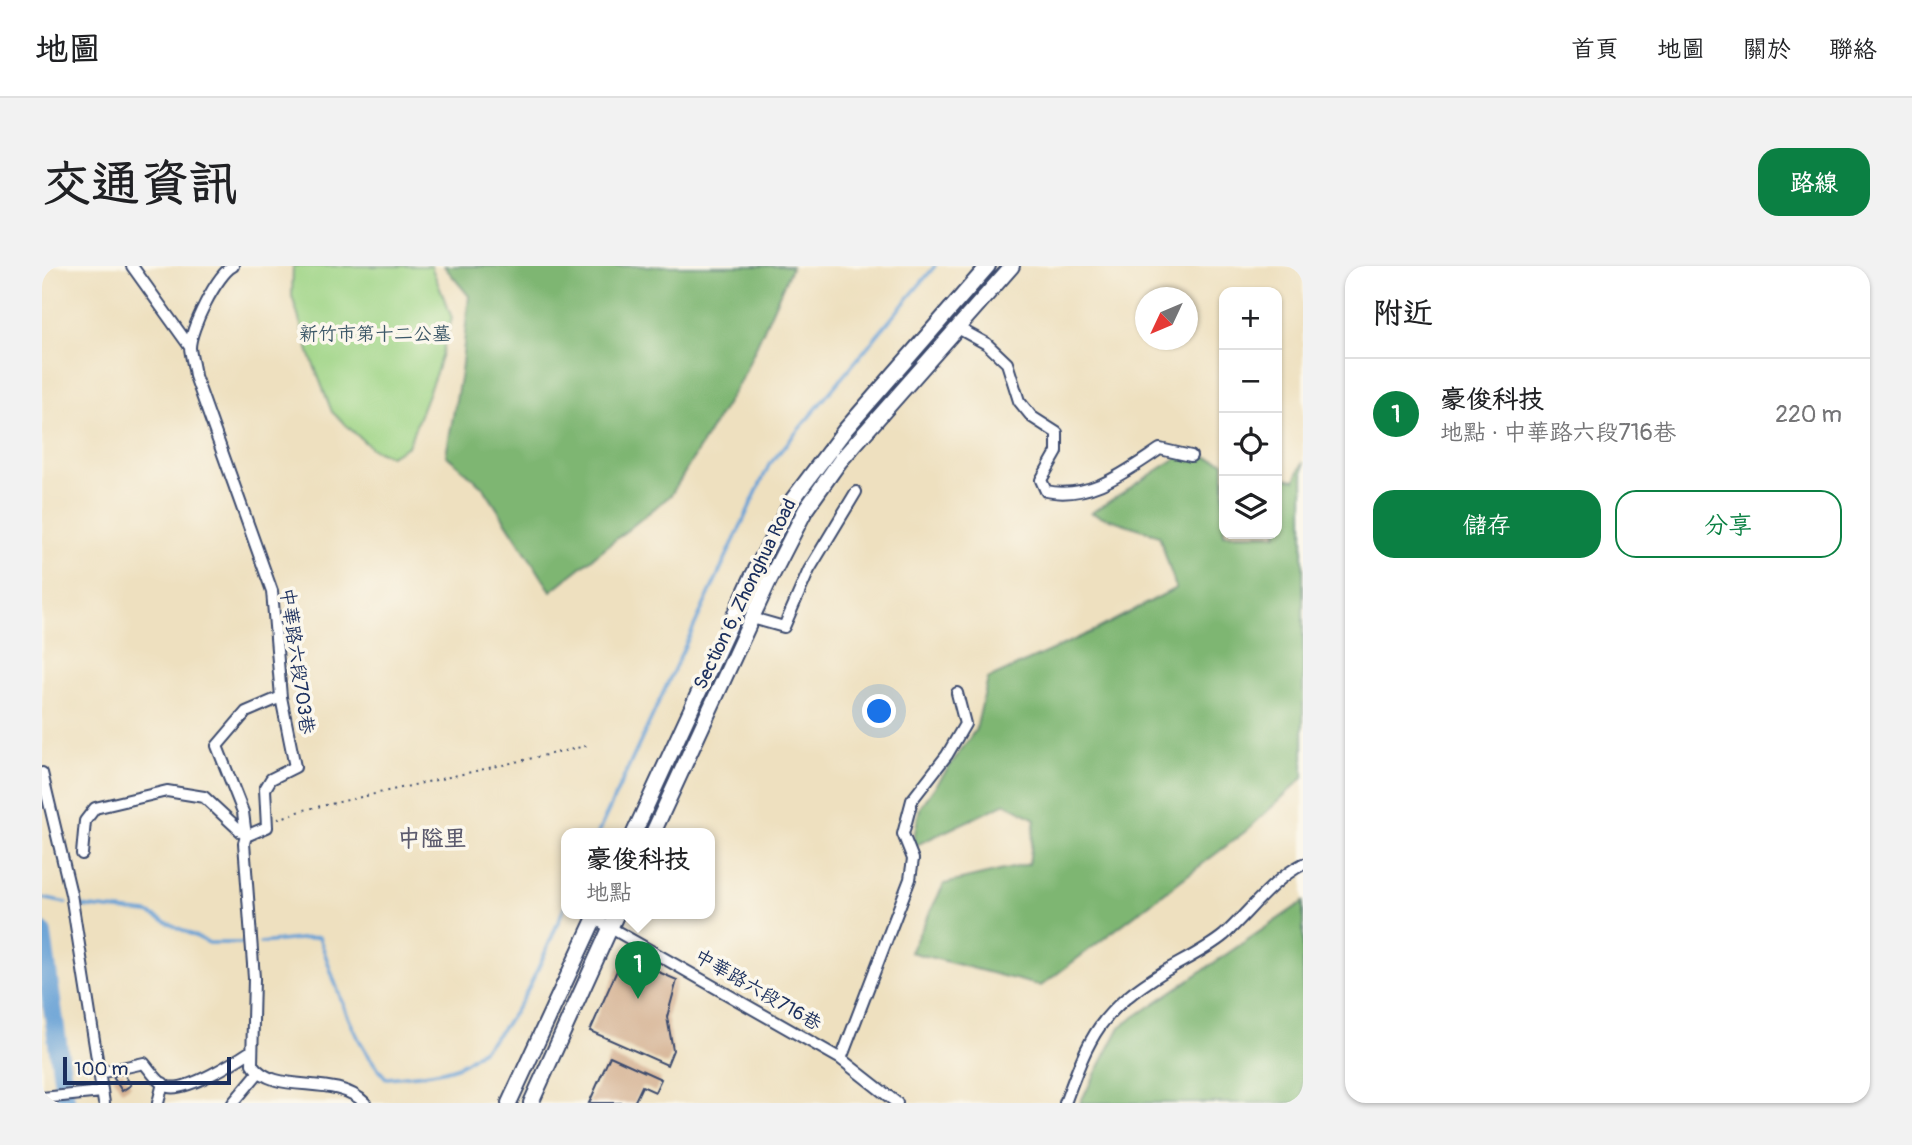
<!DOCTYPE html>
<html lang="zh-TW">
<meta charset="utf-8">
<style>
body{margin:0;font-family:Pangolin,"LXGW WenKai TC",sans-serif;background:#f2f2f2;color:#202124}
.controls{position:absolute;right:21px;top:21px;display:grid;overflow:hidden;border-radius:14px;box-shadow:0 2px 5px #0004}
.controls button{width:63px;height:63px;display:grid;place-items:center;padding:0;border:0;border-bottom:2px solid #e0e0e0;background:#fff;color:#202124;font:35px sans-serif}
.compass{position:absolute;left:1093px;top:21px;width:63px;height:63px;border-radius:50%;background:#fff;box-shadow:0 2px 5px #0004;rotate:226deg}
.scale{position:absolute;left:21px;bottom:18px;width:168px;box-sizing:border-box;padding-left:7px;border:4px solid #1b2f5e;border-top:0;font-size:19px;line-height:24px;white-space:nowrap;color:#1b2f5e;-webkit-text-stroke:5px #fbf7ec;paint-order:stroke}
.you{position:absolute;left:838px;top:446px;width:24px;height:24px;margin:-18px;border:5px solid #fff;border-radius:50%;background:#1a73e8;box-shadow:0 0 0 10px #1a73e833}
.badge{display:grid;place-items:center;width:46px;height:46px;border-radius:50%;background:#0b8043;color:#fff;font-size:23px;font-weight:700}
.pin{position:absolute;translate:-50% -58px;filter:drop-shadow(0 2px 4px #0008)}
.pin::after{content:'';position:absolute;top:37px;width:24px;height:21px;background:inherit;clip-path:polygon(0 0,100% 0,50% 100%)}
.popup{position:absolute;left:519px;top:562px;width:154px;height:91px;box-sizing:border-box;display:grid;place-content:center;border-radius:14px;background:#fff;filter:drop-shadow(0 2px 5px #0005);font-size:23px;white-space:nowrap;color:#757577}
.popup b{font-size:26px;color:#202124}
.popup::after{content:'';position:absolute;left:50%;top:100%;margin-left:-14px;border:14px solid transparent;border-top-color:#fff}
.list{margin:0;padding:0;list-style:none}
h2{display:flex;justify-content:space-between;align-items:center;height:91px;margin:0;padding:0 28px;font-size:30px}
h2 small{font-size:23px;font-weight:400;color:#757577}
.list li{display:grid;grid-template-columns:46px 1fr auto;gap:21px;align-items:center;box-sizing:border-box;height:112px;padding:0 28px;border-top:2px solid #e0e0e0}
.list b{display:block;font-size:26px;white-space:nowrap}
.list p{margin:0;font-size:23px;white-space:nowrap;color:#757577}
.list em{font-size:23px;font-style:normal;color:#757577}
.actions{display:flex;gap:14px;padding:21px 28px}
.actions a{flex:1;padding:16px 0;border:2px solid #0b8043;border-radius:21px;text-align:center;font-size:24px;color:#0b8043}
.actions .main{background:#0b8043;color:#fff}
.icon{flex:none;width:38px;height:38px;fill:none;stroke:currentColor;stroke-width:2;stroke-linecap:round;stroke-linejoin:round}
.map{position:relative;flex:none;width:1261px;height:837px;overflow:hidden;border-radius:21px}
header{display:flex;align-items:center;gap:42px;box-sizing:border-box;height:98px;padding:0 35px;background:#fff;border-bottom:2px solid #e0e0e0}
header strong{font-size:33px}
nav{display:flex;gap:38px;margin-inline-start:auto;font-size:24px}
.intro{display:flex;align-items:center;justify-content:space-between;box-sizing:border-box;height:168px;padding:0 42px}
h1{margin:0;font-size:49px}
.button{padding:18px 32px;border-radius:21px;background:#0b8043;color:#fff;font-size:24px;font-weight:700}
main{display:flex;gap:42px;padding:0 42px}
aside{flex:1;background:#fff;border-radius:21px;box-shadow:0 2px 5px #0004}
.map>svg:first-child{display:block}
.green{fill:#9ed485;stroke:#5c8272;stroke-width:2}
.forest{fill:#7eb672;stroke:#4c7268;stroke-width:2}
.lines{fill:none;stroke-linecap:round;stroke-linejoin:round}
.stream{stroke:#66a0d5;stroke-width:3.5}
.river{stroke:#66a0d5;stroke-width:19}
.building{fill:#d1ab8a}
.minor-casing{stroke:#3b4a6d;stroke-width:14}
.major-casing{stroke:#3b4a6d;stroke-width:18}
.path{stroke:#3b4a6d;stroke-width:2;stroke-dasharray:2 5;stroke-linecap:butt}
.minor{stroke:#fff;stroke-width:10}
.major{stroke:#fff;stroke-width:14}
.labels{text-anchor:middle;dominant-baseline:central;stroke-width:7;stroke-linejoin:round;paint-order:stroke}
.park-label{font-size:19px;fill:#3c5868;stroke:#fbf7ec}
.street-label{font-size:19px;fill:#1b2f5e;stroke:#fbf7ec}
.quarter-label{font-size:23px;font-weight:bold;fill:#5b5a6d;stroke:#fbf7ec}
</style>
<header>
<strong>地圖</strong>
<nav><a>首頁</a><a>地圖</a><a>關於</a><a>聯絡</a></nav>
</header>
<div class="intro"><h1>交通資訊</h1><a class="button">路線</a></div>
<main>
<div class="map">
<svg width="1261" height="837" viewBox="0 0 1261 837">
<rect width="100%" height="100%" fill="#fbf7ec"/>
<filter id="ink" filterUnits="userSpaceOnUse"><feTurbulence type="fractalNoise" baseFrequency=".0143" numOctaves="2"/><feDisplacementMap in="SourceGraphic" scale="14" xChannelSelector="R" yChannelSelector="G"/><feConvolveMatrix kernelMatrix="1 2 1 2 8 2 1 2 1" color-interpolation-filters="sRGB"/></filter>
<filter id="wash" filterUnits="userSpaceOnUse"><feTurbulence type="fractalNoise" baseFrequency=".00686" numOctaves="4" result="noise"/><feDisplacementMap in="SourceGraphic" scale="28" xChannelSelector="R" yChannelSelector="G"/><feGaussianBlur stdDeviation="1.57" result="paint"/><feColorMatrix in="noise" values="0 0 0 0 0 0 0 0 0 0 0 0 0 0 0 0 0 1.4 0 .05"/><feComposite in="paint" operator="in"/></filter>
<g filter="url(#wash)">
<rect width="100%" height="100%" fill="#eee0bf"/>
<path class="green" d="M251,0H389L410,52L395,104L366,180L348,190L330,183L290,146L268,89L250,30Z"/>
<path class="forest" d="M402,0H750L701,110L629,229L509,325L441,221L404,189L419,106L427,30Z
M1144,186L1182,196V268H1235V210L1253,214L1261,196V512L1204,565L999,720L868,686L902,618L987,598L993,553L964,537L870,581L878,542L934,463L946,413L1056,363L1134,322L1117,269L1049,247Z
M1261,636V837H1038L1078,761Z"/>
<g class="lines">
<path class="stream" d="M556,567L727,199L893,0
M0,632L24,637
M38,640L106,647L167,677H200
M218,677L277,671C295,720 308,773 344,812C365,810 406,808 424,796C478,761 500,693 524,637"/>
<path class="river" d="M0,666L24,837"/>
</g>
<g id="blocks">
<path class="building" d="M603,700L635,714L625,751L631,784L625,799L548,765L576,702L598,712Z
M568,790L619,813L613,826L600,820L592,837H547Z
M80,805L89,819L80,825L71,811Z"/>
</g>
</g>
<g filter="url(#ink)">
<use href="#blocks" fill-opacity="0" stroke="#3b4a6d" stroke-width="2"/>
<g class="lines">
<g class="minor-casing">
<path id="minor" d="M90,0L148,81
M191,0C175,8 148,63 148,82C149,91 152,101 153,110L230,325L239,431L253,501L229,513L223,523L225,561L204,570L202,577L212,712L210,798C233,831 291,806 323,837
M916,62L945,78L965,97L977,135L990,151L1015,167V186L999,214L1004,225C1048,234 1083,206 1118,183L1149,190
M710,352L742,361L767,304L814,226
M0,507L29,628L62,837
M204,570L201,546L175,480L204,446L239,431
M40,588L43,555L53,542L125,525L162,531L204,570
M553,653L799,793L855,837
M799,793L868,613L871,593L861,568L870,534L905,489L923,458L915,427
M57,807L102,797C108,804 117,818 126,821C145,826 194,795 209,785
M0,832L60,826
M116,837L121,817
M191,837L216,807
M1023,837C1048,768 1058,745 1123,705C1142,694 1165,683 1182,669C1207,646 1230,614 1261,598"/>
</g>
<g class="major-casing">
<path id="major" d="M592,567L710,311L751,233L803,164L946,0
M611,567L726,317L764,243L798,195L970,0
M467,837L555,647
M489,837L575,647"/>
</g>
<path class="path" d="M236,553L262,544L548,479"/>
<use href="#minor" class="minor"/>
<use href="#major" class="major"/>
</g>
</g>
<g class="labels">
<g class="park-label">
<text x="333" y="68">新竹市第十二公墓</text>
</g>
<g class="street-label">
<text transform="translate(703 328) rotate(-64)">Section 6, Zhonghua Road</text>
<text transform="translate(255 395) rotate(82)">中華路六段703巷</text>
<text transform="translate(716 724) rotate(30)">中華路六段716巷</text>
</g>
<g class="quarter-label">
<text x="390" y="572">中隘里</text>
</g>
</g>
</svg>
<div class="controls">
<button>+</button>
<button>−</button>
<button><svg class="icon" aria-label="locate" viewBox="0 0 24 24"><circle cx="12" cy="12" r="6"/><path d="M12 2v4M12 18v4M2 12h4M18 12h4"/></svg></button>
<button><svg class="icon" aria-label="layers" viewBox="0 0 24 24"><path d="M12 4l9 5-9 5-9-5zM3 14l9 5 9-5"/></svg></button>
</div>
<svg class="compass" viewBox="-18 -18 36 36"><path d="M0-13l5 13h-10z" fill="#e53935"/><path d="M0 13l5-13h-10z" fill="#757577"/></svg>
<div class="scale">100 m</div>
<div class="you"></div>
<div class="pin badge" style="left:596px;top:733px">1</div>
<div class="popup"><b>豪俊科技</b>地點</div>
</div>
<aside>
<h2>附近<small></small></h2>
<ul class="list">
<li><span class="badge">1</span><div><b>豪俊科技</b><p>地點 · 中華路六段716巷</p></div><em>220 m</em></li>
</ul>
<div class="actions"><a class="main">儲存</a><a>分享</a></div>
</aside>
</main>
